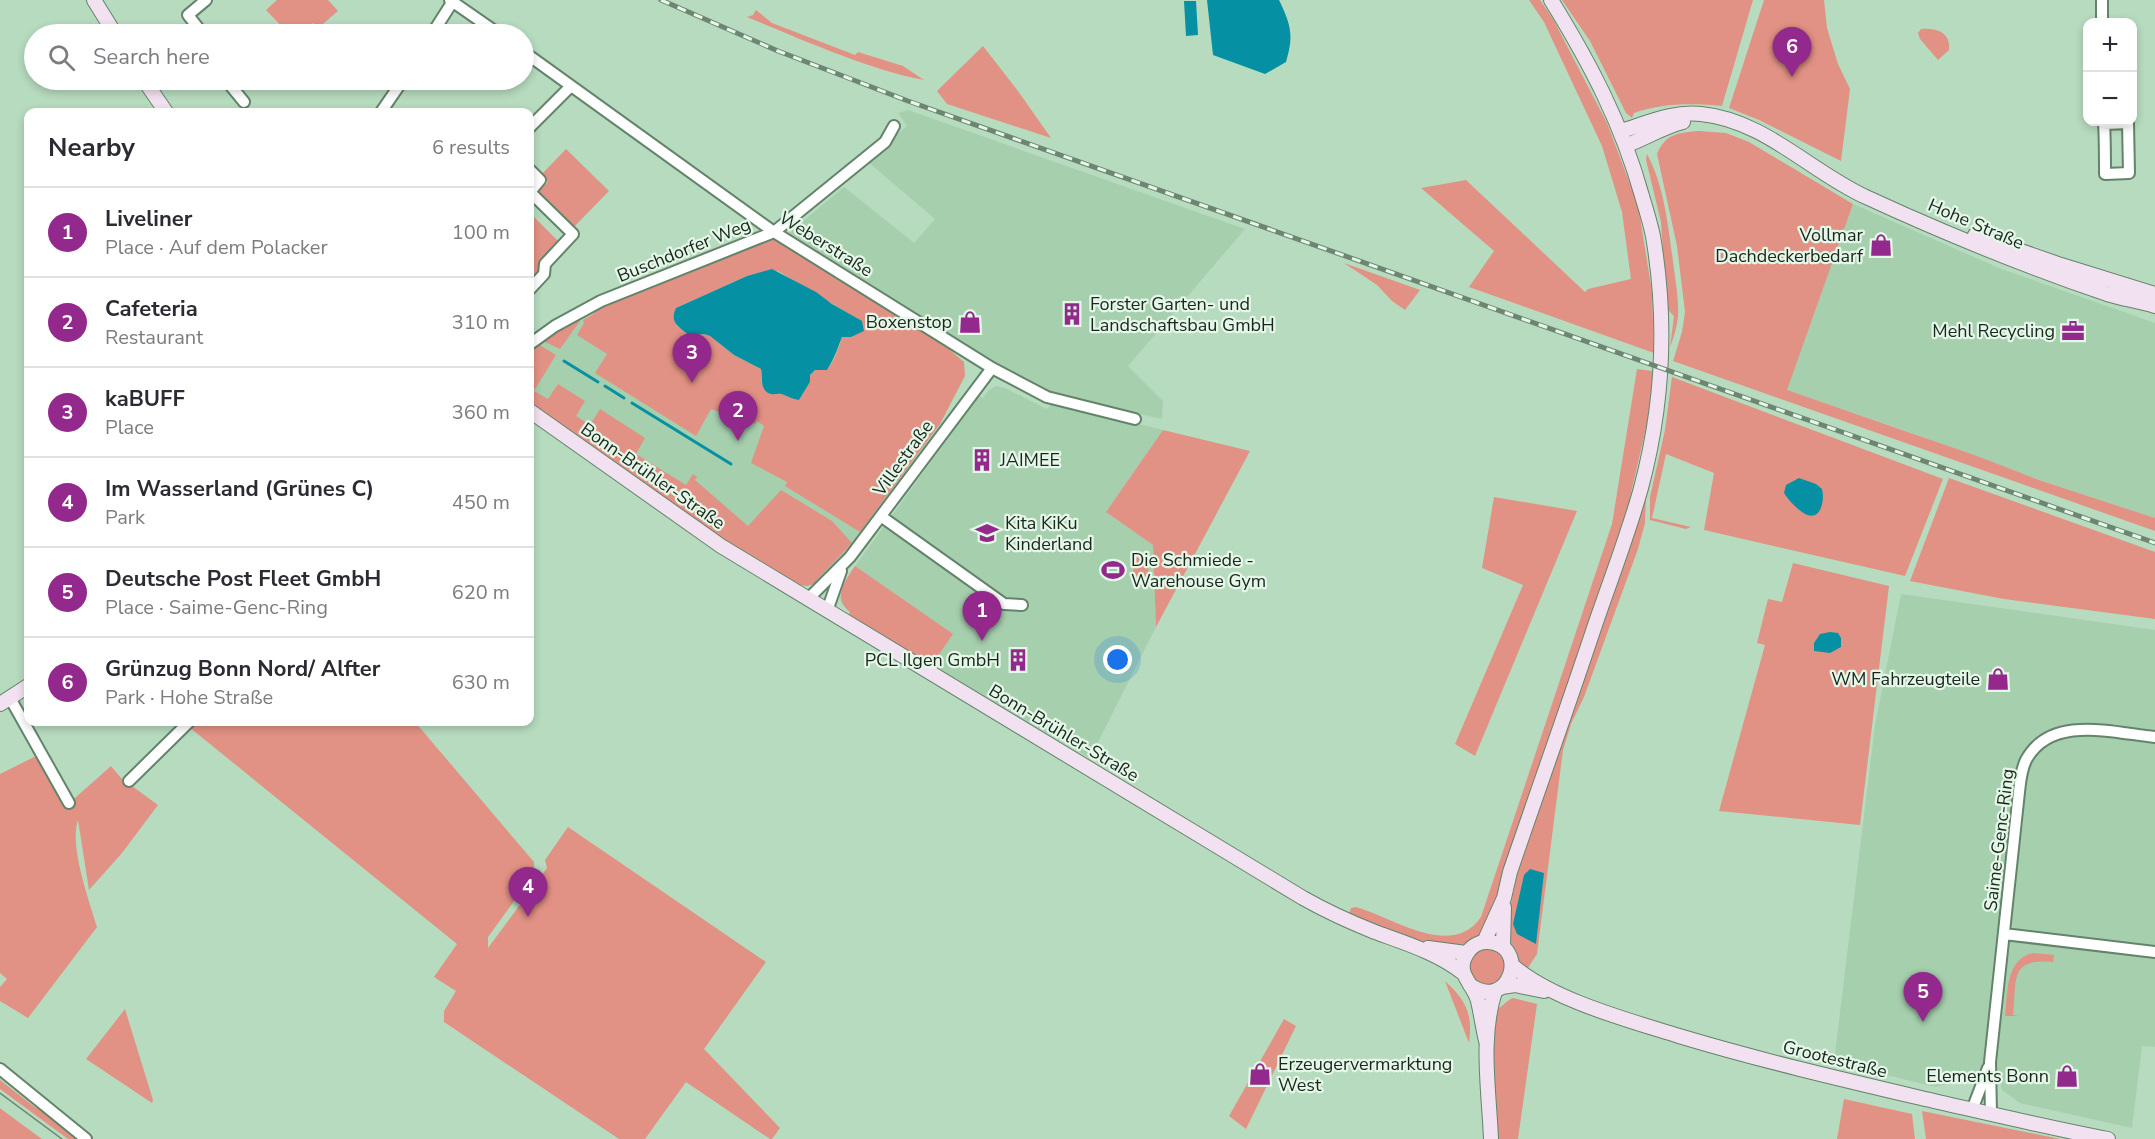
<!DOCTYPE html>
<meta charset="utf-8">
<style>
body{margin:0;font-family:"Nunito Sans",sans-serif;background:#f2f2f3;color:#2b2b33}
.controls{position:absolute;right:18px;top:18px;display:grid;overflow:hidden;border-radius:12px;box-shadow:0 3px 9px #0003}
.controls button{width:54px;height:54px;display:grid;place-items:center;padding:0;border:0;border-bottom:2px solid #e1e1e2;background:#fff;color:#2b2b33;font:30px sans-serif}
.you{position:absolute;left:1118px;top:660px;width:21px;height:21px;margin:-15px;border:4px solid #fff;border-radius:50%;background:#1a73e8;box-shadow:0 0 0 9px #1a73e833}
.badge{display:grid;place-items:center;width:39px;height:39px;border-radius:50%;background:#93298c;color:#fff;font-size:20px;font-weight:700}
.pin{position:absolute;translate:-50% -50px;filter:drop-shadow(0 2px 3px #0008)}
.pin::after{content:'';position:absolute;top:32px;width:21px;height:18px;background:inherit;clip-path:polygon(0 0,100% 0,50% 100%)}
.list{margin:0;padding:0;list-style:none}
h2{display:flex;justify-content:space-between;align-items:center;height:78px;margin:0;padding:0 24px;font-size:26px}
h2 small{font-size:20px;font-weight:400;color:#7c7c81}
.list li{display:grid;grid-template-columns:39px 1fr auto;gap:18px;align-items:center;box-sizing:border-box;height:90px;padding:0 24px;border-top:2px solid #e1e1e2}
.list b{display:block;font-size:22px;white-space:nowrap}
.list p{margin:0;font-size:20px;white-space:nowrap;color:#7c7c81}
.list em{font-size:20px;font-style:normal;color:#7c7c81}
.icon{flex:none;width:33px;height:33px;fill:none;stroke:currentColor;stroke-width:2;stroke-linecap:round;stroke-linejoin:round}
.map{position:relative;flex:none;width:2155px;height:1139px;overflow:hidden}
.search{position:absolute;background:#fff;box-shadow:0 3px 9px #0003;left:24px;top:24px;width:510px;height:66px;display:flex;align-items:center;gap:15px;box-sizing:border-box;padding:0 21px;border-radius:33px;color:#7c7c81;font-size:22px}
.panel{position:absolute;background:#fff;box-shadow:0 3px 9px #0003;left:24px;top:108px;width:510px;height:618px;border-radius:12px}
.map>svg:first-child{display:block}
.built{fill:#a6cfae}
.green{fill:#e29284;fill-rule:evenodd}
.water{fill:#0591a3}
.lines{fill:none;stroke-linecap:round;stroke-linejoin:round}
.stream{stroke:#0591a3;stroke-width:3}
.street-casing{stroke:#63846a;stroke-width:14}
.secondary-casing{stroke:#63846a;stroke-width:16}
.street{stroke:#fff;stroke-width:10}
.secondary{stroke:#f2e1f0;stroke-width:14}
.tram{stroke:#6d8672;stroke-width:1.5}
.rail-casing{stroke:#6d8672;stroke-width:5}
.rail{stroke:#e5f7e8;stroke-width:3;stroke-dasharray:9;stroke-linecap:butt}
.labels{text-anchor:middle;dominant-baseline:central;stroke-width:4.5;stroke-linejoin:round;paint-order:stroke}
.street-label{font-size:18px;fill:#19271c;stroke:#e5f7e8}
.poi-label{font-size:18px;fill:#19271c;stroke:#e5f7e8;text-anchor:end}
</style>
<div class="map">
<svg width="2155" height="1139" viewBox="0 0 2155 1139">
<rect width="100%" height="100%" fill="#b7dbbe"/>
<path class="built" d="M908,110L1245,229L1128,366L1163,401L1162,419L1098,405L1036,387L789,233L844,187L914,243L935,219L867,161L907,126L898,113Z
M1853,204L1999,268L2155,323V518L2043,481L1904,430L1786,390Z
M602,306L764,426L878,508L846,551L816,581L817,583L807,586L800,585L726,541L530,405V350L562,328L579,318L580,321L592,315Z
M996,386L1005,388L1047,409L1053,402L1163,430L1106,512L1153,545L1156,627L1090,758L931,666L849,615L850,612L841,603L840,597L843,585L855,566L979,396L983,398L989,390Z
M1901,594L2155,630V1047L2142,1046L2132,1128L2020,1103L2002,1090L1999,1077L1971,1070L1955,1082L1935,1087L1834,1062L1875,725Z"/>
<path class="green" d="M277,0H328L338,11L318,28L313,23L299,34H289L266,10Z
M1529,0H1540L1553,19L1607,123L1638,205L1652,292L1654,353L1469,287L1494,251L1421,188L1466,180L1585,292L1588,289L1631,279L1622,212L1602,146L1544,22Z
M1562,0H1753L1722,106C1693,103 1661,103 1634,113L1632,118L1626,113L1590,41Z
M1764,0H1824L1827,28L1838,64L1850,89L1841,161L1759,120L1729,108Z
M756,10L772,23L855,55L858,52L903,66L924,80C867,69 801,39 747,17L753,15Z
M1921,29C1936,28 1951,32 1949,50L1938,60L1920,39L1918,33Z
M983,46L1018,91L1051,138L947,104L937,91Z
M1699,131L1726,133L1749,142L1853,204L1787,390L1977,456L2042,481L2155,518V531L1673,361L1682,332L1685,312L1677,246L1657,154C1666,133 1678,133 1699,131Z
M566,149L609,191L573,228L536,194L548,182L541,175Z
M1647,154C1664,185 1668,225 1673,261C1675,279 1679,298 1678,316C1677,327 1674,337 1670,347L1674,316L1667,309L1661,222L1646,160Z
M530,213L558,241L539,262L538,273L530,281Z
M774,238L936,338L964,362L965,376L940,424L860,532L785,486L787,482L751,463L764,426L757,421L755,424L711,409L696,436L595,373L607,354L577,335L584,323L583,320L592,315L602,306ZM778,271L861,321L864,331L842,337C838,349 835,359 827,370H815L810,375V382L799,400C792,398 787,396 781,394C772,392 764,395 762,383C761,378 762,374 761,369L734,355L710,336L704,334L690,336L676,325V308L747,276Z
M1344,263L1420,290L1405,310L1392,301L1377,285Z
M579,318L580,321L560,349L543,341Z
M538,344L556,355L534,391L548,399L558,384L585,401L576,416L590,425L600,409L645,438L636,454L686,485L693,474L697,477L695,480L748,526L781,490L832,521L852,543L816,581L817,583L807,586L800,585L726,541L530,405V350Z
M1637,369L1653,371L1648,419L1628,506L1504,872L1492,915L1481,934L1460,946H1440L1402,935L1375,926L1349,914L1351,908L1356,907C1392,917 1452,960 1481,917L1612,524Z
M1672,377L1943,479L1905,576L1704,530L1714,473L1666,454L1652,518L1691,527L1686,529L1650,520V497L1665,430Z
M1163,430L1250,451L1156,627L1153,545L1106,512Z
M1949,478L2155,552V619L2004,599L1910,581Z
M1646,494L1645,523L1638,549L1584,697L1571,724L1563,750L1537,954L1526,971L1520,964L1517,953L1508,937L1507,923L1517,875Z
M1494,497L1577,511L1475,756L1455,744L1523,585L1482,568Z
M1133,558H1148L1149,584H1134Z
M1793,563L1889,586L1860,825L1719,811L1765,645L1757,643L1768,599L1782,602Z
M855,566L953,634L931,666L849,615L850,612C832,598 845,581 855,566Z
M194,722H415L534,862V874L488,937V948L547,868L545,860L568,827L766,962L704,1049L780,1128L772,1139H770L686,1082L645,1139H619L444,1022V1011L456,991L434,977L457,944L189,727Z
M38,755L66,806L111,766L121,778L158,805L122,853L89,890L78,820C69,846 89,900 97,927L28,1018L0,1001V987L7,979L0,973V774Z
M1469 967a18 18 0 1 1 36 0a18 18 0 1 1-36 0Z
M2033,953L2054,955L2053,962C2009,958 2017,979 2013,1015L2019,1016H2005C2008,992 2005,960 2033,953Z
M1445,981C1466,1000 1473,1014 1469,1043Z
M1513,998L1537,1004L1518,1139H1496L1493,1011C1501,1009 1505,1001 1513,998Z
M125,1009L153,1100L152,1103L86,1059Z
M1284,1019L1296,1026L1246,1129L1229,1116Z
M0,1080L36,1108L40,1107L80,1139H68L0,1089Z
M1844,1099L1912,1114L1915,1139H1837Z
M0,1108L1,1109L42,1139H0Z
M1922,1111L2060,1139H1926Z"/>
<path class="water" d="M1207,0H1279C1291,25 1294,35 1286,62L1265,74L1213,55Z
M1184,1H1196L1198,35L1186,36Z
M772,269L816,292L832,304L862,321L864,331L851,337H842C837,350 835,357 827,370H815L810,375V382L799,400C792,399 788,396 781,394C778,393 774,395 771,394C759,391 763,377 761,369L734,355L710,336L704,334L690,336C679,327 669,323 676,308L747,276Z
M1799,478L1816,484L1822,489C1825,500 1821,522 1805,514C1797,509 1789,501 1784,493L1786,485Z
M1830,632L1838,633L1841,638V647L1830,653L1814,651V643L1820,634Z
M1530,869L1544,873L1536,944L1517,934L1513,924L1524,875Z"/>
<g class="lines">
<path class="stream" d="M564,361L598,382
M605,386L624,398
M632,403L731,464"/>
<g class="street-casing">
<path id="street" d="M450,0L499,34
M2102,0V22
M203,34L188,15L206,0
M432,34L453,1
M524,52L774,232L992,368L1047,397L1135,419
M226,80L244,102
M381,112L403,80
M2104,122C2105,139 2105,156 2105,174L2129,173L2128,123L2104,124
M530,127L571,86
M530,170L540,180L530,192
M530,192L573,234L545,264L544,274L530,289
M530,344L555,326L601,301L774,232L885,142L894,126
M882,517L1004,604L1022,605
M808,599L850,557L992,368
M827,611L841,571
M10,698L69,803
M129,781L189,722
M2004,934L2155,952
M0,1069L86,1139
M1972,1110L1988,1068
M1991,1114L1990,1062L2019,792C2020,782 2021,770 2026,760C2051,714 2114,733 2155,737"/>
</g>
<g class="secondary-casing">
<path id="secondary" d="M94,0L115,34
M144,80L166,112
M1621,131C1647,123 1673,111 1701,114C1764,120 1811,172 1866,197C1944,233 2025,266 2107,294C2123,299 2139,301 2155,306
M1627,145C1646,138 1663,127 1683,122
M1975,235L2061,265L2155,294
M530,411L721,546L1303,898C1326,911 1350,922 1375,932C1405,943 1438,953 1463,973
M0,704L28,686
M1484,942L1504,898L1510,872C1538,790 1567,709 1594,628C1610,581 1628,535 1641,488C1663,406 1667,319 1653,236C1650,222 1646,209 1642,196C1622,124 1590,63 1551,0
M1503,947L1504,907
M1428,948L1466,953
M1512,965C1552,1000 1628,1020 1679,1036C1759,1060 1840,1079 1921,1098C1983,1112 2045,1127 2108,1139
M1470,985C1509,1013 1531,945 1488,942C1479,941 1470,947 1466,955C1455,974 1474,984 1478,1001C1481,1014 1483,1028 1486,1041
M1502,987L1515,985L1544,991
M1491,1139C1489,1090 1480,1038 1495,991"/>
</g>
<use href="#street" class="street"/>
<use href="#secondary" class="secondary"/>
<path class="tram" d="M0,1093L62,1139"/>
<g class="rail-casing">
<path id="rail" d="M661,0L778,51L908,101L2155,543"/>
</g>
<use href="#rail" class="rail"/>
</g>
<defs>
<g id="shop-bare" transform="scale(1.8)"><path d="M-5-2.5h2.3a2.7 3.5 0 0 1 5.4 0H5L5.5 6h-11ZM-1.5-2.5h3a1.5 2.3 0 0 0-3 0Z" fill="#93298c" stroke="#e5f7e8" stroke-width="2.5" paint-order="stroke"/></g>
<g id="building-bare" transform="scale(1.8)"><path d="M-4-6H4V6H1V3H-1V6H-4ZM-2.5-4.3h1.7v1.8h-1.7ZM.8-4.3h1.7v1.8H.8ZM-2.5-1h1.7V.8h-1.7ZM.8-1h1.7V.8H.8Z" fill="#93298c" stroke="#e5f7e8" stroke-width="2.5" paint-order="stroke"/></g>
<g id="office-bare" transform="scale(1.8)"><path d="M-6-3h4V-5.5h4V-3h4V5H-6ZM-1-4.5V-3h2v-1.5ZM-6 0V1H6V0Z" fill="#93298c" stroke="#e5f7e8" stroke-width="2.5" paint-order="stroke"/></g>
<g id="school-bare" transform="scale(1.8)"><path d="M0-5L7-2L0 1L-7-2ZM-4 1L0 2.5L4 1V4Q0 6-4 4Z" fill="#93298c" stroke="#e5f7e8" stroke-width="2.5" paint-order="stroke"/></g>
<g id="stadium-bare" transform="scale(1.8)"><path d="M0-5a6.5 5 0 1 0 0 10a6.5 5 0 1 0 0-10ZM-3.5-1.8h7v3.6h-7Z" fill="#93298c" stroke="#e5f7e8" stroke-width="2.5" paint-order="stroke"/></g>
</defs>
<g fill-rule="evenodd">
<use href="#shop-bare" x="1881" y="245"/>
<use href="#building-bare" x="1072" y="314"/>
<use href="#shop-bare" x="970" y="322"/>
<use href="#office-bare" x="2073" y="331"/>
<use href="#building-bare" x="982" y="460"/>
<use href="#school-bare" x="987" y="533"/>
<use href="#stadium-bare" x="1113" y="570"/>
<use href="#building-bare" x="1018" y="660"/>
<use href="#shop-bare" x="1998" y="679"/>
<use href="#shop-bare" x="1260" y="1074"/>
<use href="#shop-bare" x="2067" y="1076"/>
</g>
<g class="labels">
<g class="street-label">
<text transform="translate(1976 224) rotate(23)">Hohe Straße</text>
<text transform="translate(826 244) rotate(32)">Weberstraße</text>
<text transform="translate(684 250) rotate(-22)">Buschdorfer Weg</text>
<text transform="translate(903 458) rotate(-54)">Villestraße</text>
<text transform="translate(653 476) rotate(35)">Bonn-Brühler-Straße</text>
<text transform="translate(1064 733) rotate(31)">Bonn-Brühler-Straße</text>
<text transform="translate(1999 840) rotate(-83)">Saime-Genc-Ring</text>
<text transform="translate(1835 1059) rotate(14)">Grootestraße</text>
</g>
<g class="poi-label">
<text x="1863" y="235">Vollmar<tspan x="1863" dy="21">Dachdeckerbedarf</tspan></text>
<text x="1090" y="304" text-anchor="start">Forster Garten- und<tspan x="1090" dy="21">Landschaftsbau GmbH</tspan></text>
<text x="952" y="322">Boxenstop</text>
<text x="2055" y="331">Mehl Recycling</text>
<text x="1000" y="460" text-anchor="start">JAIMEE</text>
<text x="1005" y="523" text-anchor="start">Kita KiKu<tspan x="1005" dy="21">Kinderland</tspan></text>
<text x="1131" y="560" text-anchor="start">Die Schmiede -<tspan x="1131" dy="21">Warehouse Gym</tspan></text>
<text x="1000" y="660">PCL Ilgen GmbH</text>
<text x="1980" y="679">WM Fahrzeugteile</text>
<text x="1278" y="1064" text-anchor="start">Erzeugervermarktung<tspan x="1278" dy="21">West</tspan></text>
<text x="2049" y="1076">Elements Bonn</text>
</g>
</g>
</svg>
<div class="controls">
<button>+</button>
<button>−</button>
</div>
<div class="you"></div>
<div class="pin badge" style="left:982px;top:641px">1</div>
<div class="pin badge" style="left:738px;top:441px">2</div>
<div class="pin badge" style="left:692px;top:383px">3</div>
<div class="pin badge" style="left:528px;top:917px">4</div>
<div class="pin badge" style="left:1923px;top:1022px">5</div>
<div class="pin badge" style="left:1792px;top:77px">6</div>
<div class="search"><svg class="icon" aria-label="search" viewBox="0 0 24 24"><circle cx="10" cy="10" r="6"/><path d="M15 15l6 6"/></svg>Search here</div>
<section class="panel">
<h2>Nearby<small>6 results</small></h2>
<ul class="list">
<li><span class="badge">1</span><div><b>Liveliner</b><p>Place · Auf dem Polacker</p></div><em>100 m</em></li>
<li><span class="badge">2</span><div><b>Cafeteria</b><p>Restaurant</p></div><em>310 m</em></li>
<li><span class="badge">3</span><div><b>kaBUFF</b><p>Place</p></div><em>360 m</em></li>
<li><span class="badge">4</span><div><b>Im Wasserland (Grünes C)</b><p>Park</p></div><em>450 m</em></li>
<li><span class="badge">5</span><div><b>Deutsche Post Fleet GmbH</b><p>Place · Saime-Genc-Ring</p></div><em>620 m</em></li>
<li><span class="badge">6</span><div><b>Grünzug Bonn Nord/ Alfter</b><p>Park · Hohe Straße</p></div><em>630 m</em></li>
</ul>
</section>
</div>
